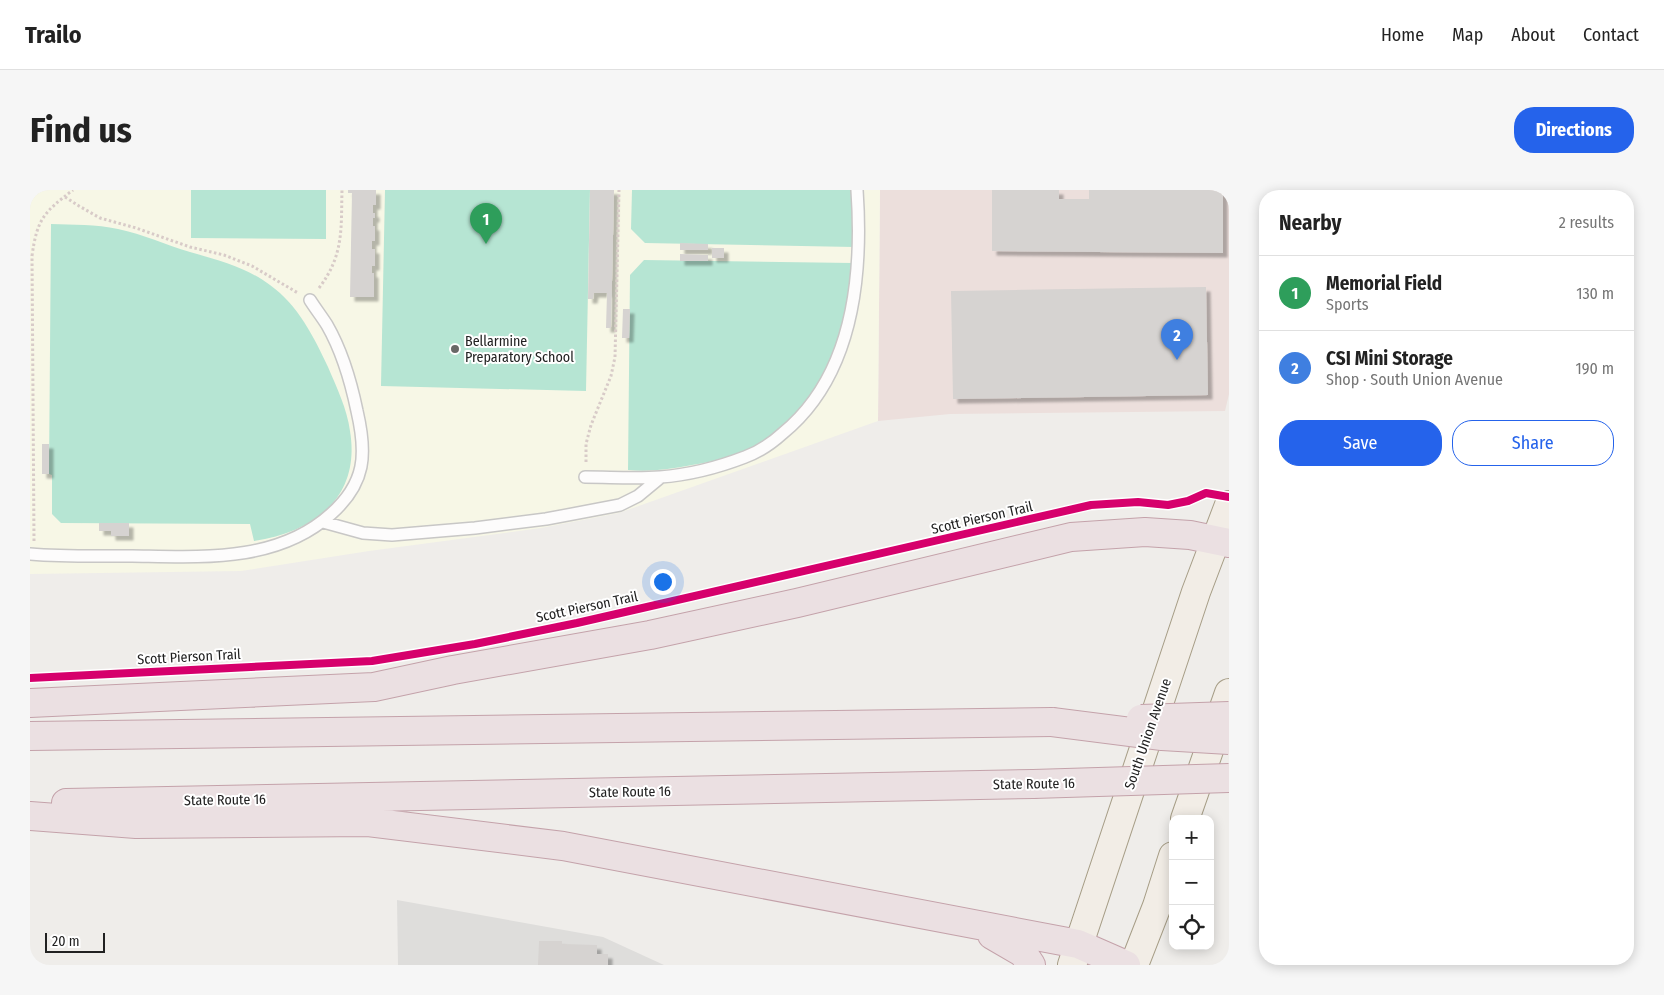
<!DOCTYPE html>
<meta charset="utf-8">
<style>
body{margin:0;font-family:"Fira Sans Condensed",sans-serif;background:#f6f6f6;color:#222}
.controls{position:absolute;right:15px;bottom:15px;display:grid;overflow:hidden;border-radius:10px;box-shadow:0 2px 12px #0003}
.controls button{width:45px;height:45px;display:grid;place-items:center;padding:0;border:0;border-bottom:1px solid #e0e0e0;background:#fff;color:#222;font:25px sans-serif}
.scale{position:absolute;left:15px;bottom:12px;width:60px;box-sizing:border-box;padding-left:5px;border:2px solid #212121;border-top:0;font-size:14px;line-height:18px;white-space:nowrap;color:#212121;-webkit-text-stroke:4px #fff;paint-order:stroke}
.you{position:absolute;left:632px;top:391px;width:18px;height:18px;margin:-12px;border:4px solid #fff;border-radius:50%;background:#1a73e8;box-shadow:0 0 0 8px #1a73e833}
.badge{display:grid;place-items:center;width:32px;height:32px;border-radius:50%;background:#2563eb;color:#fff;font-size:16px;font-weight:700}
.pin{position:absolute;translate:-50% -41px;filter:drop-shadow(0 1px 2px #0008)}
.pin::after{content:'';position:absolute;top:26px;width:18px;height:15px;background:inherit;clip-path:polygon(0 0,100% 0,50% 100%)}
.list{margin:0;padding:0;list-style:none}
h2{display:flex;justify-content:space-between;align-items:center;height:65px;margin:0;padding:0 20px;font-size:21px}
h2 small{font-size:16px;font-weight:400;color:#767676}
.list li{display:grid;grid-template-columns:32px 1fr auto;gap:15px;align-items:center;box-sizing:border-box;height:75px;padding:0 20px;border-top:1px solid #e0e0e0}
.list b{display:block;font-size:19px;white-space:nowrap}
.list p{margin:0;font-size:16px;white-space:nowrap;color:#767676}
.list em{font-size:16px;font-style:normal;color:#767676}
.actions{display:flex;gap:10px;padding:15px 20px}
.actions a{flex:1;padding:11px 0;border:1px solid #2563eb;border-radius:20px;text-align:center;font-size:18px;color:#2563eb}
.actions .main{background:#2563eb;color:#fff}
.icon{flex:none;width:28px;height:28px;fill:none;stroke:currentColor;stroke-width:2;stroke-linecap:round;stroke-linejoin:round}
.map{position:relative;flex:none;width:1199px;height:775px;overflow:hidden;border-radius:20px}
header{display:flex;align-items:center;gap:30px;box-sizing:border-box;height:70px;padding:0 25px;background:#fff;border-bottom:1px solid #e0e0e0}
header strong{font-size:24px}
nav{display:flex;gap:28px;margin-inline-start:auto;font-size:18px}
.intro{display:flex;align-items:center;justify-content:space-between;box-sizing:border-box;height:120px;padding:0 30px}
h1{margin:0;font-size:35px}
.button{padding:12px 22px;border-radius:20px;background:#2563eb;color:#fff;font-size:18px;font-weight:700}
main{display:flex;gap:30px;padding:0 30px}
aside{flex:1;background:#fff;border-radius:20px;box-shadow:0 2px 12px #0003}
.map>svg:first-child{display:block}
.residential{fill:#dedddb}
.commercial{fill:#ecdfdc}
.education{fill:#f7f7e6}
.pitch{fill:#b6e5d3}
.building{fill:#d6d3d1;filter:url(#shadow)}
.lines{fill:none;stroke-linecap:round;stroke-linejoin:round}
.service-casing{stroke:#c8c7c6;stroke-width:14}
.primary-casing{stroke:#a69d86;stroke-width:30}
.motorway-casing{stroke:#c4a2aa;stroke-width:30}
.path{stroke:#d8cbc8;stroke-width:3;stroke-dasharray:2.5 2.5;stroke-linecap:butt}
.service{stroke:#fdfcfc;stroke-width:11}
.primary{stroke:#f2ede6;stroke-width:28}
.motorway{stroke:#ebe0e2;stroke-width:28}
.motorway-bridge-casing{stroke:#c4a2aa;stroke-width:30;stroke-linecap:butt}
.motorway-bridge{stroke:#ebe0e2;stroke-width:28}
.cycleway-casing{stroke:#fff;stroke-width:11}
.cycleway{stroke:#d6006c;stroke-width:8}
.poi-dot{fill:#696867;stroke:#fff;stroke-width:2}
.labels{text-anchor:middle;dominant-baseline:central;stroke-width:4;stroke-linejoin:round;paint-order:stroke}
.poi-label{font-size:14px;fill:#212121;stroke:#fff;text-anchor:start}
.street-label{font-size:14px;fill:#212121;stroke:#fff}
</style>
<header>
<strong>Trailo</strong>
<nav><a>Home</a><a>Map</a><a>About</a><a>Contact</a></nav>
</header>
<div class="intro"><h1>Find us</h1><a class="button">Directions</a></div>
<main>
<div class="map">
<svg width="1199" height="775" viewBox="0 0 1199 775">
<defs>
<filter id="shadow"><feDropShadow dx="4.5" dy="4.5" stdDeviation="1" flood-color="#0004"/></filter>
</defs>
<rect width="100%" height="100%" fill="#efedea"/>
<path class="residential" d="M367,710L573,747L634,775H368Z"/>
<path class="commercial" d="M850,0H1199V204L1195,221L920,224L848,231Z"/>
<path class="education" d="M0,0H850L848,231L589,323L511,338L339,361L211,381L0,384Z"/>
<path class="pitch" d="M161,0H296V49L161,48Z
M355,0H560L556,201L351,196Z
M602,0H823L824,57L615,53L601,39Z
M21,34C43,35 66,34 88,39C113,44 136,55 160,62C188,70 216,77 240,95C268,115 284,147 298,177C307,198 317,219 320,241C331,308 284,342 224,351L220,334L31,333L22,324V285L19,284Z
M614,70L823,73C816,143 790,226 721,259C703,267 682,272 662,275C641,279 620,282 598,280L600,85Z"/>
<path class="building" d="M318,0H346V15H343V23H345V28H343V36H345V51H342V59H345V76H342V83H344V107H320L322,3H318Z
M560,0H584L581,138H576L577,103H564L563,109H558Z
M962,0H1029V9H1059V0H1193V63L962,61Z
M650,53L678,54V60H650Z
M682,58H694V68H682Z
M650,64L678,65V71H650Z
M1176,97L1178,205L923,209L921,101Z
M593,119H600L599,148H592Z
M12,254H19V284H12Z
M69,333H99V346H81V341H69Z
M509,751H532V754L567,755V764H578V775H508Z"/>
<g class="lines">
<g class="service-casing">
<path id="service" d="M555,287C580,287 606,289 630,287C658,285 689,277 715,267C729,262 742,253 753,243C824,185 833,86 827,0
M293,332L333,343L362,345L445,338L516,329L590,315L608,306L631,287
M0,364C34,367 69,366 102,366C170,367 247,373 301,324C336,293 337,264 327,221C321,192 312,161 297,135C292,127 285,118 280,110"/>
</g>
<g class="primary-casing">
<path id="primary" d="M1155,629L1199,503
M1042,775L1166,402L1199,315
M1104,775L1127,716L1143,666"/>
</g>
<g class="motorway-casing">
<path id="motorway" d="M0,513L344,497L423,480L620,445L767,413L1041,347L1115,342L1160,345L1199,353
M0,546L1022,532
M36,613L1003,594
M0,626L106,634L338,632L533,656L1048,754L1096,775
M962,745L993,763L1001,775"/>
</g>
<path class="path" d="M35,7L49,16L70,28L106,38L160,57L194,65L222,76L268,103
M289,98C314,65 311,39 312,0
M556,272V254L561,235L581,186L585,167L589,0
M4,351L2,66C7,29 14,22 43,0"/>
<use href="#service" class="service"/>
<use href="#primary" class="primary"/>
<use href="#motorway" class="motorway"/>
<g class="motorway-bridge-casing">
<path id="motorway-bridge" d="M1111,529L1199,526
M1022,532L1132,546L1199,550
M1003,594L1199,588"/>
</g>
<use href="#motorway-bridge" class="motorway-bridge"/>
<g class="cycleway-casing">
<path id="cycleway" d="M0,488L342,471L445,454L547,433L1061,315L1108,312L1138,315L1158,311L1176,303L1199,307"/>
</g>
<use href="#cycleway" class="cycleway"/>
</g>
<circle class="poi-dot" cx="425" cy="159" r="5"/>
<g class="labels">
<g class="poi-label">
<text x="435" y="151">Bellarmine<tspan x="435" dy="16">Preparatory School</tspan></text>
</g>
<g class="street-label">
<text transform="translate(952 328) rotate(-13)">Scott Pierson Trail</text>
<text transform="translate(557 417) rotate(-12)">Scott Pierson Trail</text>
<text transform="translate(159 467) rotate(-3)">Scott Pierson Trail</text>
<text transform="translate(1118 544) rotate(-71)">South Union Avenue</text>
<text transform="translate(1004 594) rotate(-1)">State Route 16</text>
<text transform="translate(600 602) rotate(-1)">State Route 16</text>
<text transform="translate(195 610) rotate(-1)">State Route 16</text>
</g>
</g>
</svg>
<div class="controls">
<button>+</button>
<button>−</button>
<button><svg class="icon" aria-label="locate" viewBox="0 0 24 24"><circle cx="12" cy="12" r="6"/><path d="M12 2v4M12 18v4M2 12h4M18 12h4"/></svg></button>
</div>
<div class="scale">20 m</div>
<div class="you"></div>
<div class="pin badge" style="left:456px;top:54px;background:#2e9e5b">1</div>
<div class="pin badge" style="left:1147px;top:170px;background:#3f7fe0">2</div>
</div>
<aside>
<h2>Nearby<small>2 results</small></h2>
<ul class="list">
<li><span class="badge" style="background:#2e9e5b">1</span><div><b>Memorial Field</b><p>Sports</p></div><em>130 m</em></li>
<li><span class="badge" style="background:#3f7fe0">2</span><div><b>CSI Mini Storage</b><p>Shop · South Union Avenue</p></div><em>190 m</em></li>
</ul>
<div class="actions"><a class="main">Save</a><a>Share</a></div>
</aside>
</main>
